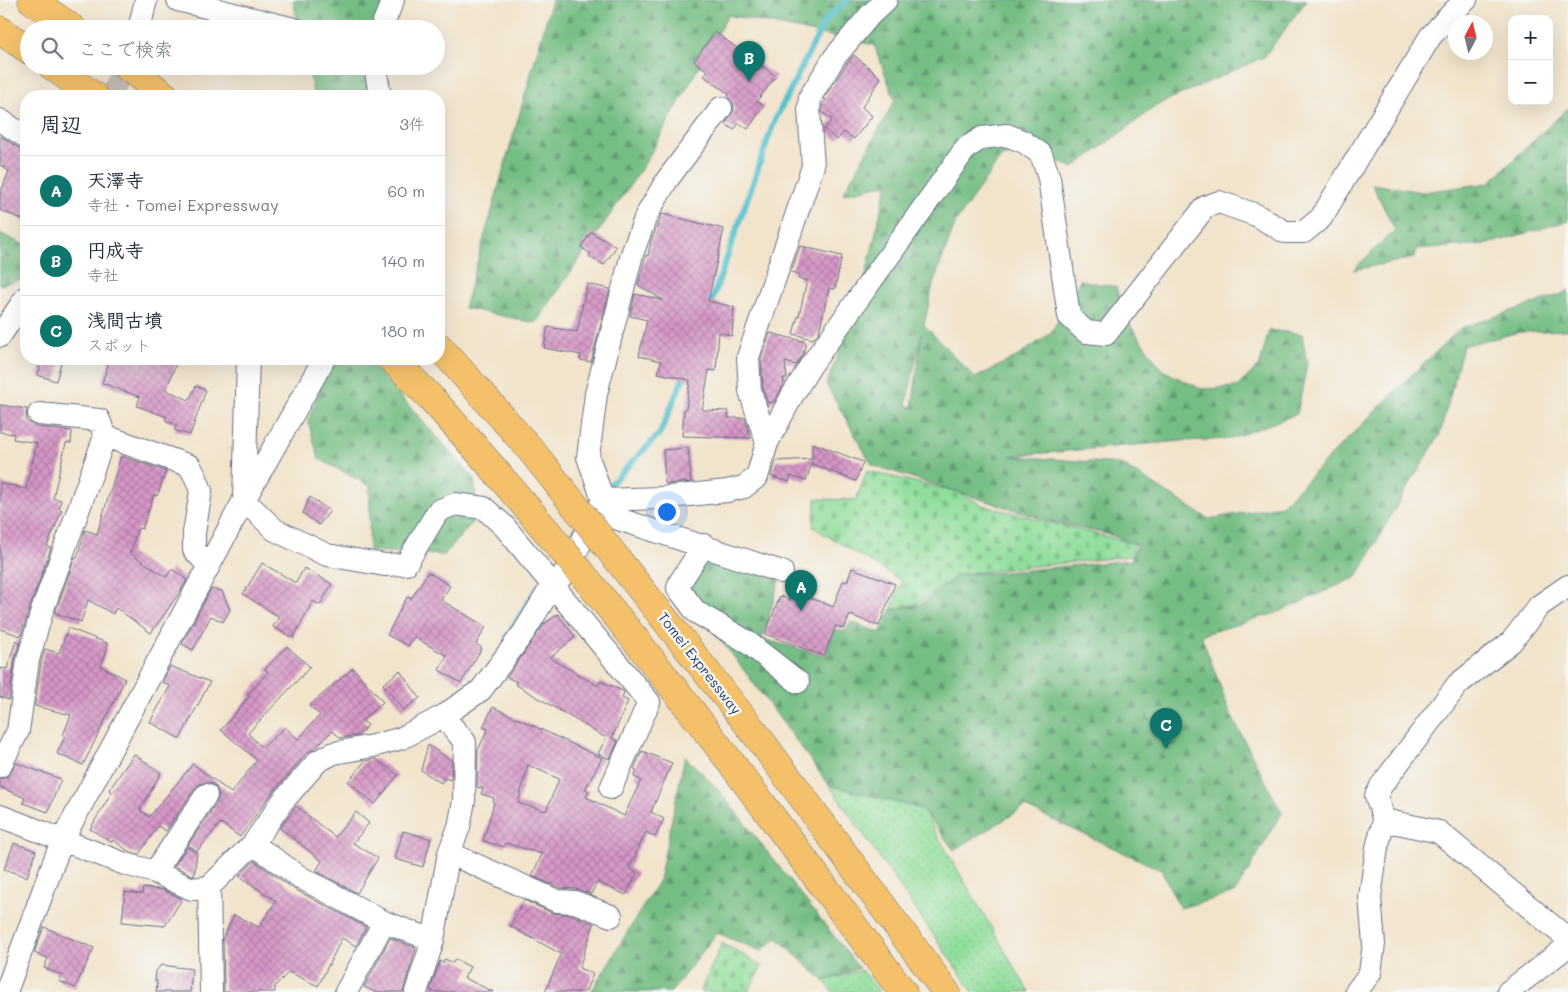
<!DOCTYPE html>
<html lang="ja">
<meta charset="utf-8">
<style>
body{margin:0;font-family:Mali,"Klee One",sans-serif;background:#f2f2f3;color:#1f2937}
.controls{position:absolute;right:15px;top:15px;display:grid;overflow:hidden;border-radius:10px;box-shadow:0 5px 20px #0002}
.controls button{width:45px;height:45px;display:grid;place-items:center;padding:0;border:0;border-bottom:1px solid #e0e1e3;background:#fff;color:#1f2937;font:25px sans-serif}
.compass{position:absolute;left:1448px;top:15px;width:45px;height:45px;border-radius:50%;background:#fff;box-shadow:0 5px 20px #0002;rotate:7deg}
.you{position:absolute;left:666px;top:511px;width:18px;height:18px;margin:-12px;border:4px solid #fff;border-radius:50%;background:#1a73e8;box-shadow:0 0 0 8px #1a73e833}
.badge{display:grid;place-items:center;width:32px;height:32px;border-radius:50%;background:#0f766e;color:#fff;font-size:16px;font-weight:700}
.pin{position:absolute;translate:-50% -41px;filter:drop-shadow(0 1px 2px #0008)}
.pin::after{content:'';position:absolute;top:26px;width:18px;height:15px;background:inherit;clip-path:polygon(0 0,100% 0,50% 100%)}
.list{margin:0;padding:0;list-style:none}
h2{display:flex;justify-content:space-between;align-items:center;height:65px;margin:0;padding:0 20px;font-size:21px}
h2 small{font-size:16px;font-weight:400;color:#747a83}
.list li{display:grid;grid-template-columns:32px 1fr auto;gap:15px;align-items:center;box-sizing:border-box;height:70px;padding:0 20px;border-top:1px solid #e0e1e3}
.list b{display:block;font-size:19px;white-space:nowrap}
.list p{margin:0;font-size:16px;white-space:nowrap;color:#747a83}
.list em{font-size:16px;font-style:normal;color:#747a83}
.icon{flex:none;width:28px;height:28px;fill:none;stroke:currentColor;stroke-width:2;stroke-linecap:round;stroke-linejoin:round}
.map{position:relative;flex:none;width:1568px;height:992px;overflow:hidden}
.search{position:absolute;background:#fff;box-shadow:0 5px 20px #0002;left:20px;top:20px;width:425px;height:55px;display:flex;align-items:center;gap:12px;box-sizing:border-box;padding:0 18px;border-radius:28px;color:#747a83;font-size:19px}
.panel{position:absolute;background:#fff;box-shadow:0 5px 20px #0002;left:20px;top:90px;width:425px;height:275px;border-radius:20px}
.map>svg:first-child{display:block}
.grass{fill:url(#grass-dots);stroke:#56867d}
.forest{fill:url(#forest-firs);stroke:#487671;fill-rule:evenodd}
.cemetery{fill:url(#cemetery-stones);stroke:#56867d}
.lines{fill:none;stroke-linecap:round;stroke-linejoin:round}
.stream{stroke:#56c2cf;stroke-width:6}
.building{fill:url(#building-cross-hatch);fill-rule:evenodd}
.street-tunnel{stroke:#c7bfb5;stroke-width:22;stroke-dasharray:22 11;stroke-linecap:butt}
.street-casing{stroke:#666e84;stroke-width:24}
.highway-casing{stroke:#666e84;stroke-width:29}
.street{stroke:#fff;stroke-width:22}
.highway{stroke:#f4c16a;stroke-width:28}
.highway-bridge-casing{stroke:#666e84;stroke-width:29;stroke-linecap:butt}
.highway-bridge{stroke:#f4c16a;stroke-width:28}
.labels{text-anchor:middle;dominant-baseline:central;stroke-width:5;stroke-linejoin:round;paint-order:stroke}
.street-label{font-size:14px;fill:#1b2f5e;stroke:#f6f6f2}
</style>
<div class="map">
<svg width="1568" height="992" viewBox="0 0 1568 992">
<defs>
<pattern id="grass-dots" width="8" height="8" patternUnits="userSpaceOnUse" patternTransform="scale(1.25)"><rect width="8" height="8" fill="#91de9c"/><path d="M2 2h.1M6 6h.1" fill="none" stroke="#7cbf89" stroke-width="1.8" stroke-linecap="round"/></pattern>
<pattern id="forest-firs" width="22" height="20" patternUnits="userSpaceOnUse" patternTransform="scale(1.25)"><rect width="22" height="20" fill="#74bd84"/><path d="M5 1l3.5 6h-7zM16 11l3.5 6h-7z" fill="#5e9a6f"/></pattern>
<pattern id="cemetery-stones" width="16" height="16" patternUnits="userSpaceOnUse" patternTransform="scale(1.25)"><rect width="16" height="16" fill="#91de9c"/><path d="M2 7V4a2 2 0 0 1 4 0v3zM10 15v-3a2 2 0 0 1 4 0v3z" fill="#7cbf89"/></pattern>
<pattern id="building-cross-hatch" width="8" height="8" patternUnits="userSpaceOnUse" patternTransform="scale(1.25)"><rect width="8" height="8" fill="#d797c6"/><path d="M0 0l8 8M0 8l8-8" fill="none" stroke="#ae7ca4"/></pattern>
</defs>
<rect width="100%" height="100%" fill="#f6f6f2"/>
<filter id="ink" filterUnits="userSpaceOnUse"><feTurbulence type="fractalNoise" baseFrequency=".02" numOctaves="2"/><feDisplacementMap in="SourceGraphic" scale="10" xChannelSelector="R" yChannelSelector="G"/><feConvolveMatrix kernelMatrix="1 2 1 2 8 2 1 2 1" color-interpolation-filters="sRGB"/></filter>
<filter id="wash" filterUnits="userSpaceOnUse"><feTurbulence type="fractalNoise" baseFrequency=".0096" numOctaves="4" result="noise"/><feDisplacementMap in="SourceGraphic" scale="20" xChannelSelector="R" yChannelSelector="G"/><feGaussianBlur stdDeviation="1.12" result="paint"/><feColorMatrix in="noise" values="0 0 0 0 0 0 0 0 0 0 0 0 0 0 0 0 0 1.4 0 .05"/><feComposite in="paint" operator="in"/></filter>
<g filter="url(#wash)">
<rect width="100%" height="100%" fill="#f2e3cb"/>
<path class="grass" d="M829,785L922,809L1029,992H973Z
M862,970L880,992H833L824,981Z"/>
<path class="forest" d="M293,0H393L381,29H299Z
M552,0H1307L1264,57L1159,104L1073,168L1035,150L1001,157L956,222L933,284L924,325L975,378L1018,356L1051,333L1080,280L1116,287L1132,328L1162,370L1201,389L1237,387L1260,364L1269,330L1302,334L1307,364L1297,414L1230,439L1182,441L1010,456L1121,464L1209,519L1281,506L1396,390L1461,328L1562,294L1568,290V330L1520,332L1463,346L1440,434L1394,510L1357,577L1276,613L1201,635L1231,715L1282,813L1235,893L1180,908L1161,870L1025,807L954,850L922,809L829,785L734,657L678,588L711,547L782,572L762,639L826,656L834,629L845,632L851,622L880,633L891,610L921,604L960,574L1008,572L1131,560L1137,545L1111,535L1050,521L872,465L826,384L860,301L887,184L843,194L895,100L874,45L728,15L644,165L536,323L464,308ZM922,334L912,407H911L906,404Z
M307,66H386L391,96H314Z
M1568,108V221L1488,244L1416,249L1414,258L1353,270L1395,230L1372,184L1423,192L1489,183Z
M0,233L26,246L25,279L0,285Z
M335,359H367L474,478L478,516L444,555L369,551L370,486L319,459L308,421L328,368Z
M685,756L716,787L859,968L824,981L777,938L761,951L717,933L671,992H591L659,880Z"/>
<path class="cemetery" d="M867,471L958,492L982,505L1135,544L1131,556L960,574L918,603L891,610L902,581L813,527L816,499L856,500Z
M722,943L762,966L748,992H700Z"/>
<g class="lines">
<path class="stream" d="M709,309L774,122L825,21L847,0
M607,488L660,433L686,372
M507,637L538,587"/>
</g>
<g id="blocks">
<path class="building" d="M715,32L776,76L757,101L764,106L748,129L739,123L734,130L725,124L734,110L733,102L728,97L729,94L704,76L708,71L694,61Z
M854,55L881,78L862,107L872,116L854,139L844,132L837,140L824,129L832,120L822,112L823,104L826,100L824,99L845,66Z
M0,136L19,148L26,150V221L0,210V194L9,171L0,165Z
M662,214L724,229L708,301L734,307L732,336L719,332L716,371L709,370L702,410L729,411L728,418H745L751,438L682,436L684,409H686L690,380L658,373L661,361L639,356L647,320L630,316L635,294L663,300L638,285L645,258L646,255L648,256L651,241Z
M591,232L616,247L604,265L589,257L591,254L581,247Z
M800,246L842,256L835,289L829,288L819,332L813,339L793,334L798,316H799L807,280L798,279L800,274L791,272Z
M587,284L610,289L591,362L580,360L581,355L544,348L548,327L577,332Z
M770,333L806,342L803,354L796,365L785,362L787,378H783L784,384L774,402L768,403L763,389L761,359Z
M36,359H62L56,381L37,375L40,369Z
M110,359H178L166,390L189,400L196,386L206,390L190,435L174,430L177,425L165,420L167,417L137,406L140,397L102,383Z
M0,405L27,409L26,421L37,427L72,431L71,443H66L53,498L61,500L59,509L62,510L47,546L51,548L30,607L21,636L0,629V483L26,489L37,443L13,439L14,434L0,432Z
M812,443L863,462L856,481L812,464V462L806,481L791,476L789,482L771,476L776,461L812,459Z
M688,448L691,482L667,484L665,483L663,450Z
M121,456L166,471L157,496L154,495L142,529L138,528L130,553L166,577L172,569L187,580L180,592L151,633L116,608L113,614L88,600L81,622L55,613L75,557L77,558L85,530L97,534Z
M310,497L330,511L319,525L303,513Z
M262,563L296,583L304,568L332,584L320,605L313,601L293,638L273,627L279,617L243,594Z
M852,568L895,584L879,626L850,615L844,629L836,626L824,656L765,634L780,596L789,600L791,590L833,607L843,581L847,582Z
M428,572L450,586L441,600L486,627L476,644L482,648L461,683L439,670L447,656L414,637L408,646L387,635L407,597L411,599Z
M211,589L222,591L230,610L223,622L211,616L193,650L182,644Z
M558,614L575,637L550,658L598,686L600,681L623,691L624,692L622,698L628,701L612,738L618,741L610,759L598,754L606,738L515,684L517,682L507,677L544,624Z
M68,628L107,643V649L101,666L125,679L83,765L57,754L65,736L63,735L71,715L35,706L41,663L45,649L59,653Z
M16,640L20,642L15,658L9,700L0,697V668L7,669Z
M287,646L310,667L248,733L262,748L285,727L298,739L320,715L309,706L353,668L383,702L362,721L368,725L359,735L341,738L332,731L316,747L308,752L272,793L240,837L221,823L197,851L188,845L217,802L219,796L217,789L213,784L207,782L201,783L195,788L166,831L158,826L139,854L130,852L113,840L112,842L90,829L112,792L109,790L134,754L161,773L140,810L149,817L193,764L231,793L257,760L221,730L249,697L247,695L268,672L265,669Z
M170,666L210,682L180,739L150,722L170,686L162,682Z
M400,671L420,698L403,710L383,684Z
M493,707L602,758L585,789L589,791L586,797L624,816L641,780L634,777L637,771L634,769L642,751L672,763L651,812L664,819L655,837L646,832L629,868L637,873L626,895L597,882L591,894L576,889L560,888L532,876L542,854L505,843L504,847L483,841L494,803L493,802L494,798L481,794L483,789L477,787L478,750L488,729L483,727ZM528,765L559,779L546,811L518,803Z
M428,745L452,761L451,780L445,778L441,783L421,770Z
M376,759L398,775L375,804L348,782L365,761Z
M16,763L61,779L48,812L23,803L25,798L0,787V779L7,777Z
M296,806L335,837L356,812L369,823L353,843L378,858L357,893L316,871L322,861L280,828Z
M403,831L431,839L423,867L395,859Z
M14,843L36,851L27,877L4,869Z
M187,847L197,853L194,876L174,866Z
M254,861L294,889L366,927L356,946L342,938L318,986L289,972L275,986V992H224L223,938L234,915L259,927L276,901L239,876Z
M143,888L163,890L182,899L165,926L122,922L125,892L142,894Z
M524,900L552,913L572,915L594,924L579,968L593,974L585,992H545L561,954L510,926Z
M44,927L94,948L75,988L59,981L62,975L44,968L48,958L34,953Z
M390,938L416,948L403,992H375L364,987Z
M445,959L453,963L455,959L470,967L464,978L494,992H434L430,990L440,961L443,963Z
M161,965L192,969L190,992H156L157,981H155L156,971Z"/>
</g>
</g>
<g filter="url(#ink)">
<use href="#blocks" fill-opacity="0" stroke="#666e84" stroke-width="1"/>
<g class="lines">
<path class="street-tunnel" d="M111,96L124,66"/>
<g class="street-casing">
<path id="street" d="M178,0L294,29
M139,29L146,0
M381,29L393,0
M375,66L380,96
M0,120L26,137
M0,336L26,297
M248,359L244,500L275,530L327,555L385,565L406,564L438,511L455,504L484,508L504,526L649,702L611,788
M39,414L99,420L105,436
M767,443L750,391L748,357L813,166L809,109L810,97L834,58L870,15L886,0
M603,500L660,498L727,491L744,487L757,477L767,443L792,396L811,365L966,148L982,138L1007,135L1024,142L1041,154L1049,178L1069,316L1086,332L1106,334L1205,207L1219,202L1256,215L1285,232H1304L1321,218L1430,37L1454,11L1466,0
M597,512L782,572
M704,545L680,582L678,588L696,612L746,641L798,682
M0,766L18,731L28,660L42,611L105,436L190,466L196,478L201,491L194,533V550L209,566
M0,816L125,864L155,872L192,889L209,887L253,844L282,802L318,761L334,753L373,746L402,738L443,716L481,690L524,632L552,586L564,574L603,500L588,457L596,394L632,254L646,216L667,180L721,108
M1384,820L1439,832L1568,939
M253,844L300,877L384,922L433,940
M449,853L557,901L575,902L611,916
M155,872L206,795
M209,887L211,992
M6,992L53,864L63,839L244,500L324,359
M346,992L384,922
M416,992L433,940L449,853L459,827L464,801L465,742L443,716
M1356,992L1370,973L1374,944L1370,897L1377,848L1384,820L1376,796L1381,786L1458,684L1511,642L1539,606L1568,586
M1508,992L1568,946"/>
</g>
<g class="highway-casing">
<path id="highway" d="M32,0L73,29
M0,30L29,50
M52,66L94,96
M126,66L165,96
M439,347L452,361
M392,359L432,399
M758,737L946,992
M735,768L903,992"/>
</g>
<use href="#street" class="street"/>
<use href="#highway" class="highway"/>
<g class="highway-bridge-casing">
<path id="highway-bridge" d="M452,361L530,449L758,737
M432,399C539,518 639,641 735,768"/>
</g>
<use href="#highway-bridge" class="highway-bridge"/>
</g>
</g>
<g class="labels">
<g class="street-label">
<text transform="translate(700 663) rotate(52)">Tomei Expressway</text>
</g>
</g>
</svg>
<div class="controls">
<button>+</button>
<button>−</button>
</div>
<svg class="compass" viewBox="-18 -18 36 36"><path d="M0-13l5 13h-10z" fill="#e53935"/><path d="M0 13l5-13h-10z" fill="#747a83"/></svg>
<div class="you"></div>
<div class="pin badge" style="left:801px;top:611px">A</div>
<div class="pin badge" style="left:749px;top:82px">B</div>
<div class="pin badge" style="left:1166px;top:749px">C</div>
<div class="search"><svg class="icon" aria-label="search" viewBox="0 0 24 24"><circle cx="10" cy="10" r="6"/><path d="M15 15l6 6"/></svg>ここで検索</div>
<section class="panel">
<h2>周辺<small>3件</small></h2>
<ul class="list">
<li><span class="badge">A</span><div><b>天澤寺</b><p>寺社 · Tomei Expressway</p></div><em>60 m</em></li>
<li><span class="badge">B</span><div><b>円成寺</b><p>寺社</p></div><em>140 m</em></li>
<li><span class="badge">C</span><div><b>浅間古墳</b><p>スポット</p></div><em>180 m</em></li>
</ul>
</section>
</div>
